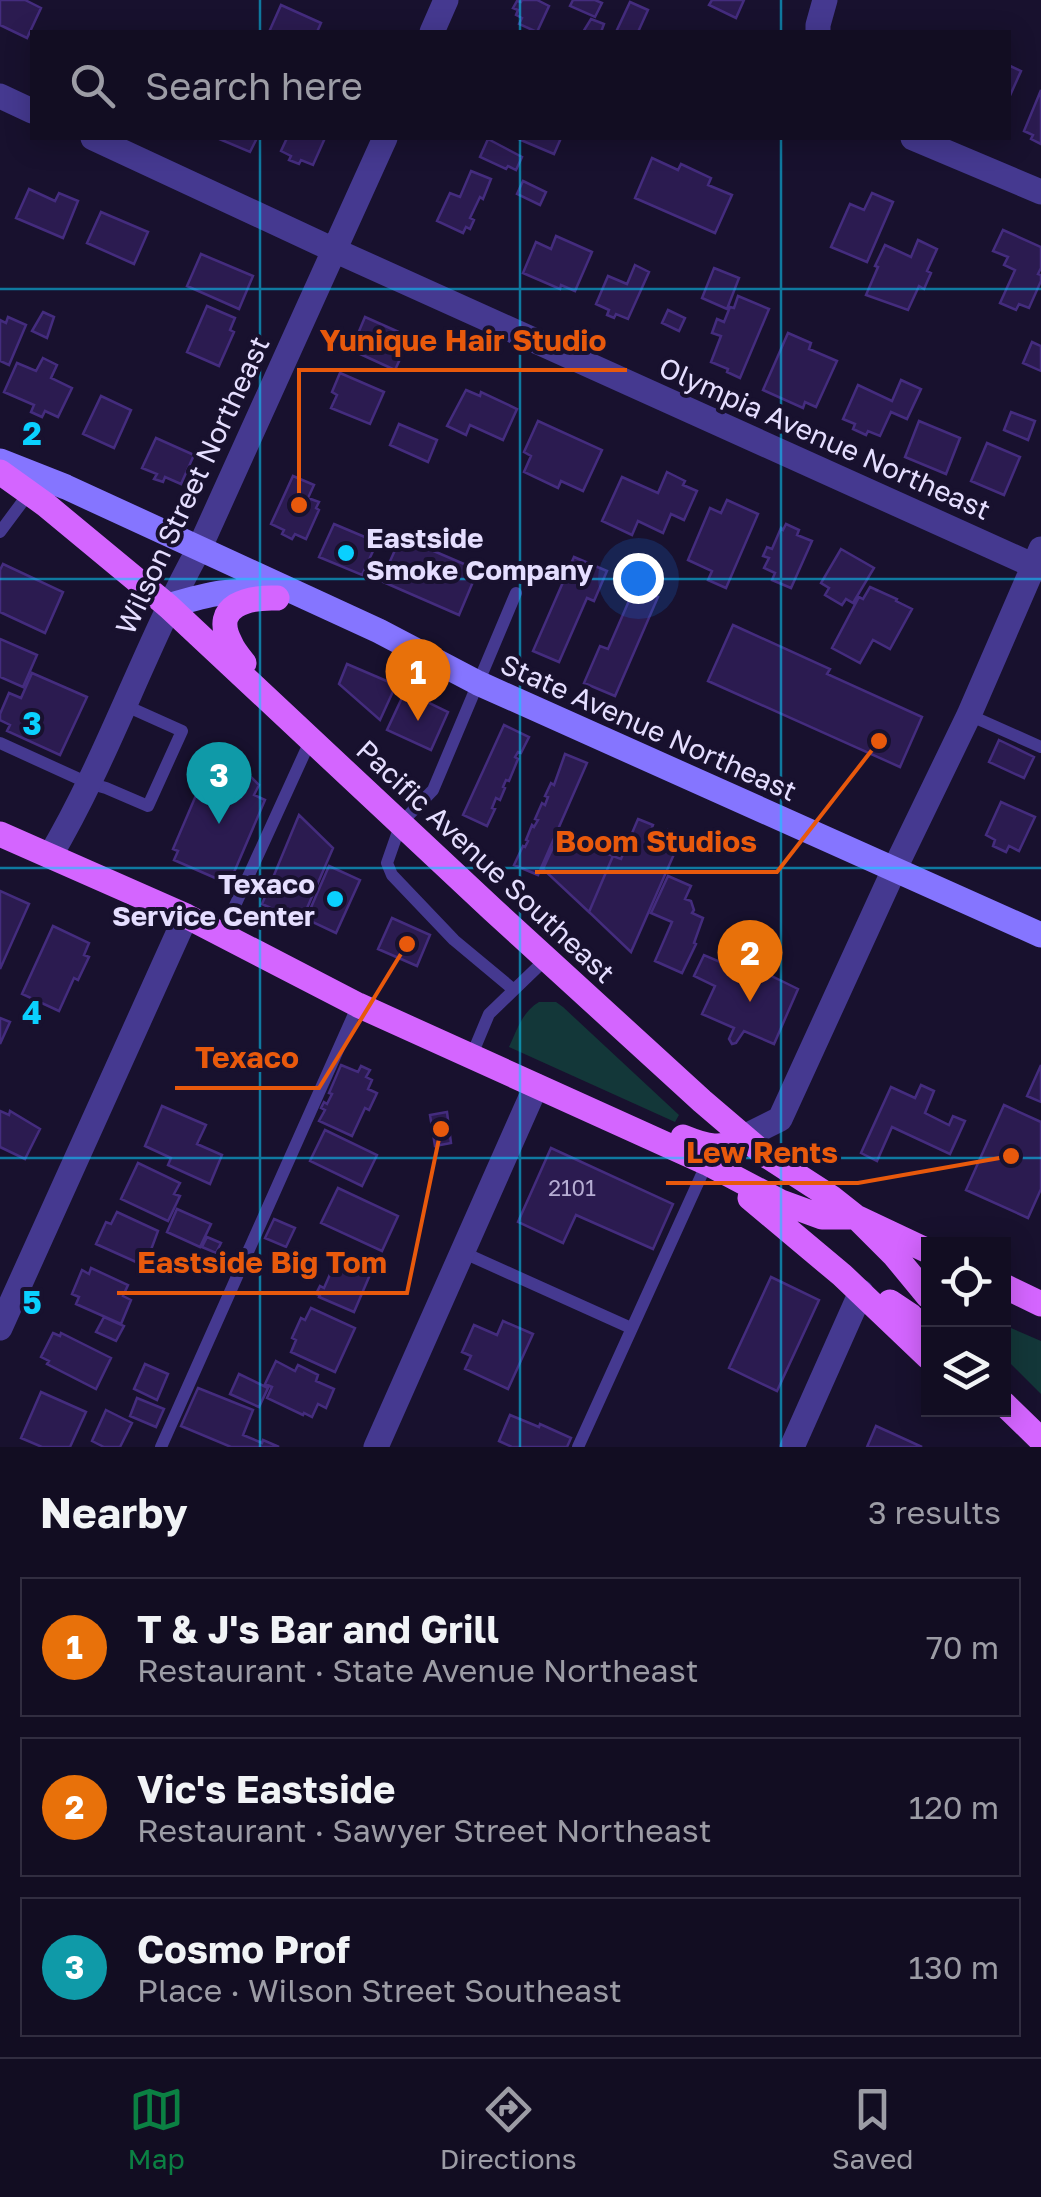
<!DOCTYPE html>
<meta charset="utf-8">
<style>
body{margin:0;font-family:"Golos Text",sans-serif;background:#1b162a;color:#f1f3f6}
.controls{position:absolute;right:30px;bottom:30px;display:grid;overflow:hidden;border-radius:0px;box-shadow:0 5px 25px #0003}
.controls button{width:90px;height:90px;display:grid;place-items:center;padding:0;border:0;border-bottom:2px solid #312d40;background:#120d22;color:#f1f3f6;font:50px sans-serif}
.you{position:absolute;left:638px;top:578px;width:35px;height:35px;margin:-25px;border:8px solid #fff;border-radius:50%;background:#1a73e8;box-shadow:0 0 0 15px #1a73e833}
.badge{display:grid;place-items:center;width:65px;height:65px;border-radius:50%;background:#0b8043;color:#fff;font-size:32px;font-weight:700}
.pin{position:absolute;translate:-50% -82px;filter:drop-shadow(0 2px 5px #0008)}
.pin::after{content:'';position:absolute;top:52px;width:35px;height:30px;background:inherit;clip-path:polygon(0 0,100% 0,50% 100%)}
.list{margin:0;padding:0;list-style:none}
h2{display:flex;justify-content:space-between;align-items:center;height:130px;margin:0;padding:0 40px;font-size:42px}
h2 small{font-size:32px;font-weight:400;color:#9c9ca5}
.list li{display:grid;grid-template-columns:65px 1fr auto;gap:30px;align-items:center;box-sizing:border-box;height:140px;margin:0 20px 20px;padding:0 20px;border:2px solid #312d40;border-radius:0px}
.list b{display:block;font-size:38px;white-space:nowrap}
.list p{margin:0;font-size:32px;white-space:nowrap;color:#9c9ca5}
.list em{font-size:32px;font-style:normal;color:#9c9ca5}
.icon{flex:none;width:55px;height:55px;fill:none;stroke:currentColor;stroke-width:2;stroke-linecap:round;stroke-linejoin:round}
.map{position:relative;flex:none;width:1041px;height:1447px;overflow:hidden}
.search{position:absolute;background:#120d22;box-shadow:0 5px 25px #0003;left:30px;right:30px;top:30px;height:110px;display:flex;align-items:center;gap:25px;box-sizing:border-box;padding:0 35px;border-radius:0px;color:#9c9ca5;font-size:38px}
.sheet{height:610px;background:#120d22}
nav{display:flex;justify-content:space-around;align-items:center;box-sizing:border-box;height:140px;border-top:2px solid #312d40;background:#120d22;font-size:28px;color:#9c9ca5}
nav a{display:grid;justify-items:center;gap:5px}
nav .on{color:#0b8043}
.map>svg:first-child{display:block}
.green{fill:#133739}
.building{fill:#2b1b50;stroke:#442c7e;stroke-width:2.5}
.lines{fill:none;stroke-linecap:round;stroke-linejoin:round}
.lane{stroke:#453990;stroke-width:12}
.street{stroke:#453990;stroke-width:25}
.secondary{stroke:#8575ff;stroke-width:25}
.primary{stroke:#d465ff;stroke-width:25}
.grid{fill:none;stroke:#0ad0ff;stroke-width:2.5;stroke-opacity:0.55}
.poi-dot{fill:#0ad0ff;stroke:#18112e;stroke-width:4}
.labels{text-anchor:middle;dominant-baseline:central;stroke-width:8;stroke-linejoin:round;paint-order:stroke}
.number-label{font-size:22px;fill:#b6add3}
.street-label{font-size:28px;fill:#e5deff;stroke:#18112e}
.poi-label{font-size:28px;font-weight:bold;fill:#e5deff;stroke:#18112e;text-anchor:start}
.grid-label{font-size:32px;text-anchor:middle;font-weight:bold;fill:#0ad0ff;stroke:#18112e;stroke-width:8;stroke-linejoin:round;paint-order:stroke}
.leader{fill:none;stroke:#e8590c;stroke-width:4}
.callout-dot{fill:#e8590c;stroke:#18112e;stroke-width:4}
.callout-label{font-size:30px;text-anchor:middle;font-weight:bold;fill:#e8590c;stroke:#18112e;stroke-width:8;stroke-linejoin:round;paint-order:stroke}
</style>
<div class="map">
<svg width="1041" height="1447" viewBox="0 0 1041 1447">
<rect width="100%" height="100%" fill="#18112e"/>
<path class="green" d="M539,1002H556L563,1007L679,1115L675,1122L509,1047C517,1030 522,1012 539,1002Z
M1004,1325L1041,1341V1394L1004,1357Z"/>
<path class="building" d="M0,0H25L41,8L27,38L0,25Z
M522,0H537L549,6L537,32L519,24L522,18L516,15L518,10L513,8L517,1L521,2Z
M573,0H595L602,3L595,17L570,6Z
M712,0H744L736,18L709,5Z
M630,2L648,10L638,32H616Z
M281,5L321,23L317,32H269Z
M591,19L604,24L601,32H583Z
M1008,65L1021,71L1008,100Z
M1041,90V144L1031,139L1033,135L1024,131Z
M217,138H257L250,152Z
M287,138H325L313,165L301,160L299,164L289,160L291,156L281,151Z
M516,138H561L554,154Z
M488,139L522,157L516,170L508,166L506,169L480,157Z
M652,158L678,170L681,164L711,178L708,185L732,195L715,233L635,198Z
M471,171L491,179L483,199L480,197L470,218L474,220L470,229L466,227L463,233L437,221L450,193L460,197Z
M523,181L546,192L540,205L517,194Z
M29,189L55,201L59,193L78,201L63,238L16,218Z
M872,193L893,202L867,262L831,247L850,204L864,210Z
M101,212L148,232L134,264L87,243Z
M1003,230L1041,247V268L1038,274L1041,275V281L1029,308L1019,304L1016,310L1000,303L1015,270L1004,265L1008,257L993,251Z
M556,236L592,252L575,291L561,285L560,289L523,273L536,242L551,249Z
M918,240L937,249L927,271L931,273L924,289L919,286L908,310L866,295L878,267L875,266L885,245L911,257Z
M201,254L253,276L239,309L187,286Z
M635,265L649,272L628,319L616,314L614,318L607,315L609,310L596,304L608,276L627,284Z
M714,268L739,278L727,309L702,298Z
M738,296L769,309L740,378L727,372L728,369L711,362L721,336L712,333L717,319L724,322L730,307L734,308Z
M207,306L235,318L230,330L234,332L219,366L187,352Z
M668,310L685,318L679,331L662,323Z
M43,312L54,317L47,338L32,331Z
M8,317L26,325L9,365L0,361V320L6,323Z
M365,317L410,337L395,370L358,353L364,339L357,336Z
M788,333L811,343L809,349L837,361L816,407L805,402L803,408L763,390Z
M1032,342L1041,346V371L1023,363Z
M43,358L57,365L51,378L72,388L58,417L45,411L42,417L31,412L34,405L4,392L17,363L36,371Z
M340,373L384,392L370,424L331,408L337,395L332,392Z
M901,380L921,389L907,419L891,412L880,436L868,431L866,435L853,429L855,424L843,419L858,385L892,401Z
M466,390L480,396L481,392L517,409L503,440L470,425L466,435L447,426Z
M101,396L131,410L114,448L83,434Z
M1011,412L1035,421L1028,440L1004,430Z
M538,421L602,450L583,491L561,481L558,488L524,472L531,456L524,452Z
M919,421L960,438L946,474L905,457Z
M399,424L437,440L428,462L390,445Z
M156,438L194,455L181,484L165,477L163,482L154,479L157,474L142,468Z
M987,443L1020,457L1004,495L971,481Z
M667,472L685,481L683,485L697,491L684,520L671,514L663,533L638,521L632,535L602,521L622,477L658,493Z
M293,476L314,485L308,498L319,502L316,508L319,510L306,539L295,534L292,539L282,534L284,530L271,524Z
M727,500L758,514L726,588L708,580L712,571L688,560L710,508L721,513Z
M334,524L372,540L369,547L374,549L362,575L319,557Z
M786,524L799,530L797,535L812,541L791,588L772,580L775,573L764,568L769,558L763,556L767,547L772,549L781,528L783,530Z
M401,537L478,570L459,615L381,581Z
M841,549L874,568L853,603L846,599L842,605L825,595L829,588L821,583Z
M574,557L607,571L594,601L587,598L559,662L533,651Z
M3,564L63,592L45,633L0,612V570Z
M635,587L658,597L615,696L584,683L600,646L608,649Z
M870,587L897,599L896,601L912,609L890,649L873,640L860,663L832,648L859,597L863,599Z
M733,625L830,669L827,674L922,717L900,767L708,681Z
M0,639L37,655L23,687L0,677Z
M347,664L396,685L380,720L339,684Z
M32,673L87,697L60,755L7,731L10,725L0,720V714L9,693L21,698Z
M408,685L430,695L427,702L448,712L431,750L387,730Z
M504,725L529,737L521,753L518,752L515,757L518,759L509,781L506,780L503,787L505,788L500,800L496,798L492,808L495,809L487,826L463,815Z
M999,740L1034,757L1024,778L989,762Z
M565,754L587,763L538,875L514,865L523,846L525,847L528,841L526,840L532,825L534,827L538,820L535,819L542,803L545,805L548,797L545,796L551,783L554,785Z
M212,758L217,764L227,769L233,759L259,785L254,795L265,800L229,884L174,860L178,851L173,849Z
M1001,802L1035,817L1019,851L1009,846L1006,852L993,846L995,840L986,835Z
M299,815L333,848L301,922L262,904Z
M638,819L653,825L651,830L665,836L668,830L682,836L631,952L589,912L613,856L621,859Z
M560,832L613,856L589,912L543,869Z
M329,866L360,880L336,933L306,919Z
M668,876L691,886L685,899L691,901L694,910L692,913L703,918L694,943L696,944L682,973L655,961L672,922L651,913Z
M0,891L29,904L0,969Z
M392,918L430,935L417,966L378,949Z
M53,926L89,943L84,955L89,957L78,980L74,978L59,1011L22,994Z
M731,951L745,958L743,962L798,989L774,1044L744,1031L736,1043L732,1044L729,1039L734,1028L702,1014L715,986L694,976L704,955L725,964Z
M0,1018L10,1022L0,1044Z
M341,1065L358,1072L361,1066L370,1070L366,1077L372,1080L368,1089L377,1093L369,1110L365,1108L352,1136L319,1121L325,1110L321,1108L324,1102L327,1104L332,1094L329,1093Z
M1041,1065V1102L1027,1096Z
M921,1085L934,1091L925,1113L949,1125L953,1116L965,1121L950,1154L892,1127L877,1161L861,1153L891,1087L915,1098Z
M1004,1105L1041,1122V1189L1028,1218L966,1190Z
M162,1106L206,1125L197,1144L222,1155L210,1184L168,1165L171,1158L145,1146Z
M0,1111L9,1115L10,1111L40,1129L25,1159L0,1147Z
M447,1112L451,1143L435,1146L430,1115Z
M325,1130L377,1155L362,1186L310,1161Z
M551,1148L673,1204L653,1249L576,1215L563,1243L518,1222Z
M138,1163L180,1183L174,1194L180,1196L168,1221L121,1199Z
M338,1188L398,1216L382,1251L321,1223Z
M177,1209L211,1224L200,1247L167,1232Z
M117,1212L158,1231L145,1266L96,1244L106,1222L111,1224Z
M274,1219L295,1228L286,1247L265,1238Z
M207,1237L221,1243L216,1253L202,1247Z
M338,1256L372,1270L354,1312L319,1297L320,1295L316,1294L320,1286L324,1288Z
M91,1268L128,1285L123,1296L131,1300L121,1324L76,1304L79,1297L72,1294L82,1270L89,1274Z
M771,1277L819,1300L777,1391L729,1368Z
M311,1308L355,1328L335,1372L291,1352L296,1340L292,1338L301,1318L305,1320Z
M104,1317L124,1326L116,1341L96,1332Z
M503,1321L533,1334L508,1389L465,1369L471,1356L462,1352L474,1325L497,1335Z
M53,1333L60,1336L61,1333L111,1358L96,1389L47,1364L49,1361L41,1357Z
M276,1361L295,1371L298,1365L318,1375L316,1381L334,1389L326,1408L318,1404L312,1417L304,1413L303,1415L267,1398L272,1387L265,1384Z
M145,1364L168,1374L157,1400L134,1389Z
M239,1374L268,1388L259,1407L230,1394Z
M198,1388L253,1410L243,1435L262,1443L263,1440L279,1447H231L181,1426Z
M41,1392L86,1412L70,1447H42L21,1438Z
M137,1398L164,1409L156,1427L130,1416Z
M106,1410L132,1423L120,1447H104L92,1441Z
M510,1415L539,1427L540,1424L571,1438L567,1447H512L499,1441Z
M876,1426L922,1447H867Z"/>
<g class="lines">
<path class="lane" d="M0,532L29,493
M969,715L1041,747
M0,743L88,783L106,788L148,806L182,731L124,705
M222,934L311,739
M514,990L454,940L392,875L387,863L401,823L433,790L516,593
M471,1057L489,1014L546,959
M462,1252L631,1328
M161,1447L358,1005
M578,1447L707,1163"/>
<path class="street" d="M432,32L446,0
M818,32V25L825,0
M0,96L32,111
M93,138L334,250L1041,569
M913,138L1041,192
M50,856C108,758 144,648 199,549L385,138
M744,1137L780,1119L894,870L969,715L1041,549
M0,1328L186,916
M376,1447L536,1086
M792,1447L861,1292"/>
<path class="secondary" d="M0,461L66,487L379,631L478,683L1041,935
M168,606C202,596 237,585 272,596"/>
<path class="primary" d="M0,472L46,505L168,606L493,910L702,1101L764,1154L832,1198L856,1217L895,1256L928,1296
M244,663C239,657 233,650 230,642C211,605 249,597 277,598
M0,834L186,916L358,1005L707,1163L781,1202L822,1217H856L928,1251
M683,1137C705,1146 723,1152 744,1137
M750,1198L842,1275L928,1357
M1004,1286L1041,1304
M890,1302L911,1316L928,1333
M1004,1404L1041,1440"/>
</g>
<path class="grid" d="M260,0V32M520,0V32M781,0V32M260,138V1447M520,138V1447M781,138V1447M0,289H1041M0,579H1041M0,868H1041M0,1158H1041"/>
<g class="poi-dot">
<circle cx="346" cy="553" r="10"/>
<circle cx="335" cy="899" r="10"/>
</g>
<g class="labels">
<g class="number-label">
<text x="572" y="1187">2101</text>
</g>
<g class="street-label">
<text transform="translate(825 438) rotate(24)">Olympia Avenue Northeast</text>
<text transform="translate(192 485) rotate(-65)">Wilson Street Northeast</text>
<text transform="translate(649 727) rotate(24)">State Avenue Northeast</text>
<text transform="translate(486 861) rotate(43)">Pacific Avenue Southeast</text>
</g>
<g class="poi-label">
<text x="366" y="537">Eastside<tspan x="366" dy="32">Smoke Company</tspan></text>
<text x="315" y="883" text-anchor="end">Texaco<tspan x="315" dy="32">Service Center</tspan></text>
</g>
</g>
<g class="grid-label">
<text x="32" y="445">2</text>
<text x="32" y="735">3</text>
<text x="32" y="1024">4</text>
<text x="32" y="1314">5</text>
</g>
<path class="leader" d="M299 505L299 370H627M879 741L777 872H535M407 944L319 1088H175M1011 1156L858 1183H666M441 1129L407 1293H117"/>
<g class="callout-dot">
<circle cx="299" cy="505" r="10"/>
<circle cx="879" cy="741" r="10"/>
<circle cx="407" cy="944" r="10"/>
<circle cx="1011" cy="1156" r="10"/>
<circle cx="441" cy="1129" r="10"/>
</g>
<g class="callout-label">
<text x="463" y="351">Yunique Hair Studio</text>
<text x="656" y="852">Boom Studios</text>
<text x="247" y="1068">Texaco</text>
<text x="762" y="1163">Lew Rents</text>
<text x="262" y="1273">Eastside Big Tom</text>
</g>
</svg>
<div class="controls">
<button><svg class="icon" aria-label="locate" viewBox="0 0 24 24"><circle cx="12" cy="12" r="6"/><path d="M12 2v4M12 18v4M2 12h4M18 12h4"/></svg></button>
<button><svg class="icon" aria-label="layers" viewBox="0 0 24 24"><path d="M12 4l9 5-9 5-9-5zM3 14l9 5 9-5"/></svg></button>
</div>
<div class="you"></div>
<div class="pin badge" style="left:418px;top:721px;background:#e8710a">1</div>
<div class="pin badge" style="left:750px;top:1002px;background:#e8710a">2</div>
<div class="pin badge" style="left:219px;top:824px;background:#0f9aa8">3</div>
<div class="search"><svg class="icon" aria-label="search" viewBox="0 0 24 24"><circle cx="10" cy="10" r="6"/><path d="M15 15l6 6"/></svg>Search here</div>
</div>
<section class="sheet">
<h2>Nearby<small>3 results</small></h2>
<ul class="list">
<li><span class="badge" style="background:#e8710a">1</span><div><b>T &amp; J's Bar and Grill</b><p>Restaurant · State Avenue Northeast</p></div><em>70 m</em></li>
<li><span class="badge" style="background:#e8710a">2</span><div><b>Vic's Eastside</b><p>Restaurant · Sawyer Street Northeast</p></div><em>120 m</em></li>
<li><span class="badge" style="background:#0f9aa8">3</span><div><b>Cosmo Prof</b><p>Place · Wilson Street Southeast</p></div><em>130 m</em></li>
</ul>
</section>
<nav>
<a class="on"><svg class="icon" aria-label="map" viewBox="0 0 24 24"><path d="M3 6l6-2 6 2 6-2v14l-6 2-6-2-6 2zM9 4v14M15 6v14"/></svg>Map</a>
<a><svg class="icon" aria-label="directions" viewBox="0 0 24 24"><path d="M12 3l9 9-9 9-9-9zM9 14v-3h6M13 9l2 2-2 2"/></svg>Directions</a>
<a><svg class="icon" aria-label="saved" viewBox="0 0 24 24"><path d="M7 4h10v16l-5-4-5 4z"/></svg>Saved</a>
</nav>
